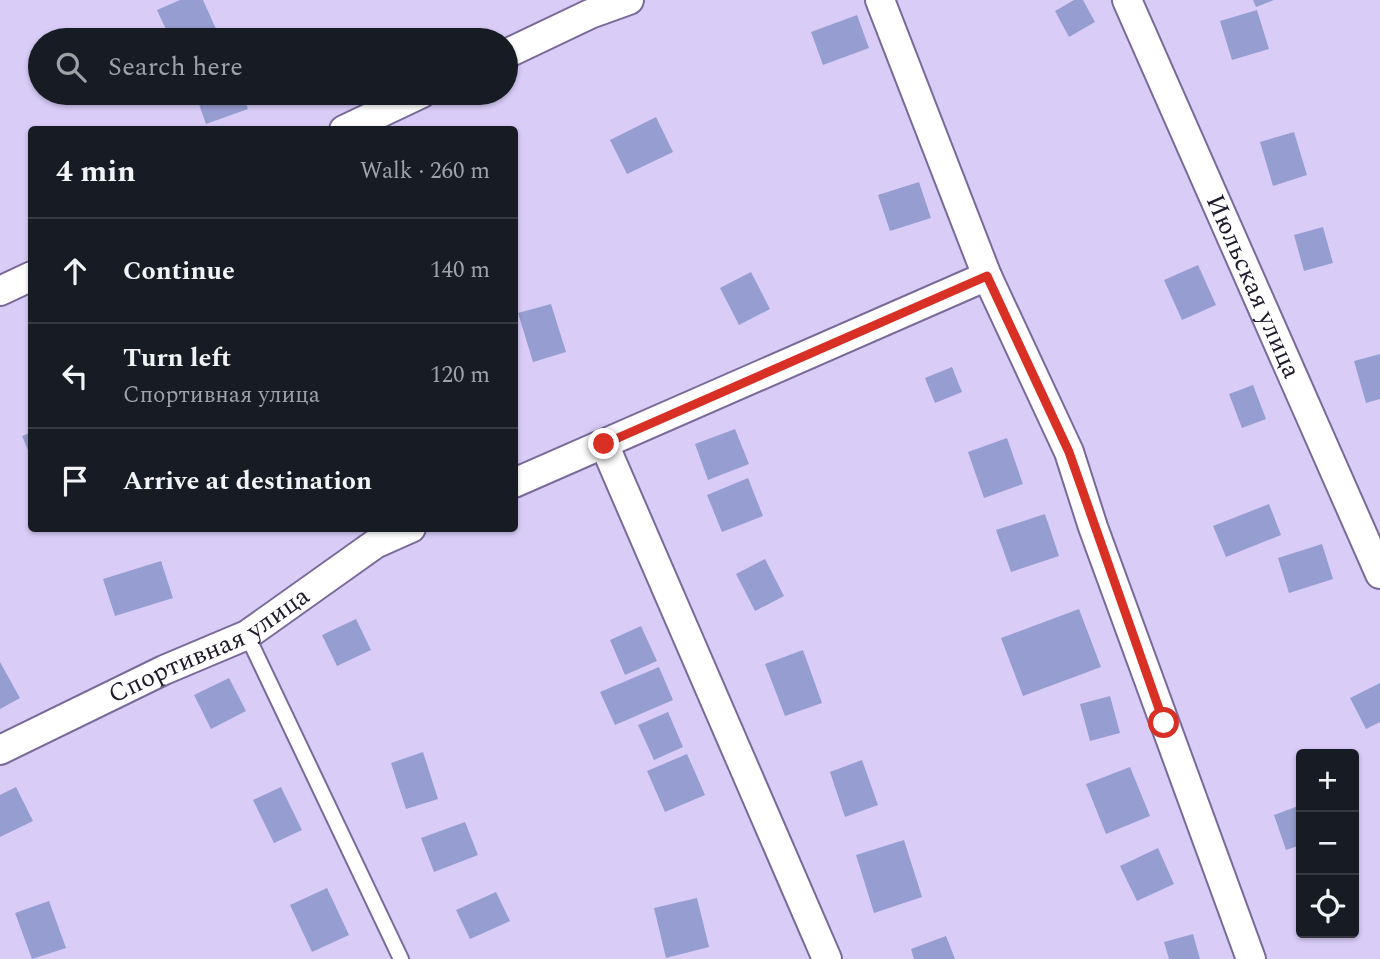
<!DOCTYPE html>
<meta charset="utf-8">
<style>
body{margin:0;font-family:Spectral,serif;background:#242831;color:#f1f3f6}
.controls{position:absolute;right:21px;bottom:21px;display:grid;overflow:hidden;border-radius:7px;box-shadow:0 2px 5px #0004}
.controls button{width:63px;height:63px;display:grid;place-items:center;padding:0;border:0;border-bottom:2px solid #363941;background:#171b24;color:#f1f3f6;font:35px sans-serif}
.stop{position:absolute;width:21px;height:21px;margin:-16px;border:5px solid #d93025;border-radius:50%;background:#fff}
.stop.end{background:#d93025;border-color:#fff;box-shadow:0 2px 7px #0008}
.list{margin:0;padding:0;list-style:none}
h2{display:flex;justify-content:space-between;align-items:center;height:91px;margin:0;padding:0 28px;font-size:30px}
h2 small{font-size:23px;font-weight:400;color:#9ea1a6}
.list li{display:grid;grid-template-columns:46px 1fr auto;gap:21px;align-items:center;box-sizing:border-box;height:105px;padding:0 28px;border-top:2px solid #363941}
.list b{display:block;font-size:26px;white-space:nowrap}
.list p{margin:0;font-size:23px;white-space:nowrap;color:#9ea1a6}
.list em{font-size:23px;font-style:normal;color:#9ea1a6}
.icon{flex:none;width:38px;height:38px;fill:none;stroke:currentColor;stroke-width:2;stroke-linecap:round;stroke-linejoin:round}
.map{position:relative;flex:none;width:1380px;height:959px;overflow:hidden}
.search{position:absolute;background:#171b24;box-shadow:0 2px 5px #0004;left:28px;top:28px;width:490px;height:77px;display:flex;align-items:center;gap:18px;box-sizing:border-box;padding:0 24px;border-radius:38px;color:#9ea1a6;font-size:26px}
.panel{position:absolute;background:#171b24;box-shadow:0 2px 5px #0004;left:28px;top:126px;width:490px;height:406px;border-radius:7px}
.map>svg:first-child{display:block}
.building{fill:#969dd0}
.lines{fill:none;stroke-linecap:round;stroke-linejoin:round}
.lane-casing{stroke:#796a9a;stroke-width:18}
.street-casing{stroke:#796a9a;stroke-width:32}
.lane{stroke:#fff;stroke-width:14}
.street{stroke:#fff;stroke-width:28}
.route{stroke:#d93025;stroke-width:9}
.labels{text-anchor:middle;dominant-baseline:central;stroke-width:6;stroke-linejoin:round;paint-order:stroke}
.street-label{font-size:26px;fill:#1f192c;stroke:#e5dcfd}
</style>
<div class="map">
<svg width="1380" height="959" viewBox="0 0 1380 959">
<rect width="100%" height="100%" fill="#d9cdf8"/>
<path class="building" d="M180,0H203L216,29L190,40H171L157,10Z
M1074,0H1083L1095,22L1069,37L1055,11Z
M1253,0H1274L1256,7Z
M1257,10L1269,49L1232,60L1220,21Z
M857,15L869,48L823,65L811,32Z
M195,93H242L248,109L206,124Z
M656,117L673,152L627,174L610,140Z
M1294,132L1307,175L1273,186L1260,142Z
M919,182L931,218L890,231L878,195Z
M1323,227L1333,263L1304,271L1294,235Z
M1198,265L1216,305L1182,320L1164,280Z
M751,272L770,309L739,325L720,288Z
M551,304L566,352L533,362L518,313Z
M1380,354V399L1366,403L1354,361Z
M952,367L962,392L935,403L925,378Z
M1253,385L1266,419L1242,428L1229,394Z
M735,429L749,464L708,480L695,444Z
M32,432V457H31L22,436Z
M1007,438L1023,484L984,498L968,452Z
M748,478L763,516L722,532L707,495Z
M1269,504L1281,535L1226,557L1213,526Z
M1045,514L1059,556L1011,572L996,530Z
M1322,544L1333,579L1289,593L1278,558Z
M765,559L784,596L755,611L736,574Z
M161,561L173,598L115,616L103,579Z
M1079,609L1101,667L1023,696L1001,638Z
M356,619L371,650L337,666L322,635Z
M641,626L657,661L625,675L610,640Z
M803,650L822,703L785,716L765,664Z
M0,662L20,698L0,709Z
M659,667L673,700L615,725L600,692Z
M229,678L246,711L211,729L194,695Z
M1380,683V722L1366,729L1350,698Z
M1110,696L1120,733L1090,741L1080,704Z
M668,712L683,747L654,760L638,725Z
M423,752L438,799L406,809L391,763Z
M687,754L705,795L665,812L647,771Z
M862,760L878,805L845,817L830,772Z
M1130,767L1150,816L1106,834L1086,784Z
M16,787L33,821L0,837V795Z
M281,787L302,830L274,843L253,800Z
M1301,805V845L1286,850L1274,815Z
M465,822L478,855L434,872L421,838Z
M904,840L922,897L874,913L856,855Z
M1158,848L1174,884L1137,901L1120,866Z
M327,888L349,935L312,952L290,905Z
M496,892L510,921L470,939L456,910Z
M697,898L709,947L666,958L654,908Z
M49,901L66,948L32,959L15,913Z
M1193,934L1200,959H1169L1164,942Z
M946,936L955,959H914L911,949Z"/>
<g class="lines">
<g class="lane-casing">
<path id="lane" d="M247,635L401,959"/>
</g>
<g class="street-casing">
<g id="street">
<path d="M880,0L987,276L1069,452L1093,527L1251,959"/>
<path id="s1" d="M1127,0L1380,574"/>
<path d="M506,54L590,14L629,0"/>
<path d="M344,130L422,93"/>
<path d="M0,291L32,276"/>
<path d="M604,444L827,959"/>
<path d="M514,483L987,276"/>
<path id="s2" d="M0,750L164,670L247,635L375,544L411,528"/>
</g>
</g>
<use href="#lane" class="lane"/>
<use href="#street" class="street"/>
</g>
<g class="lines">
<path class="route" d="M604,444L987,276L1069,452L1164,723"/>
</g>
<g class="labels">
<g class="street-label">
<text stroke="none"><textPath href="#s1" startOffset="313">Июльская улица</textPath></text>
<text stroke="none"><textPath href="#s2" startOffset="234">Спортивная улица</textPath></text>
</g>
</g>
</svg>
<div class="controls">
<button>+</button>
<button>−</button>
<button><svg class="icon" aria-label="locate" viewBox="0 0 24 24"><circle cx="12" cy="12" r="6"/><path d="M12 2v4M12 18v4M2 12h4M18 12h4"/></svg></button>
</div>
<div class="stop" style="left:1164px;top:723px"></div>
<div class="stop end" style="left:604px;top:444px"></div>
<div class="search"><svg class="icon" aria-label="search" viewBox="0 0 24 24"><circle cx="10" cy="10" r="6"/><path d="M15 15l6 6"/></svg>Search here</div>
<section class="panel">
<h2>4 min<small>Walk · 260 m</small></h2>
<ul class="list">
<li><svg class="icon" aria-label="ahead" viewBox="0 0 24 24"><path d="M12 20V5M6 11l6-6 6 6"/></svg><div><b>Continue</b></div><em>140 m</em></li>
<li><svg class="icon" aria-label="left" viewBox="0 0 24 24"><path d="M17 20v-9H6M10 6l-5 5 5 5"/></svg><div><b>Turn left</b><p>Спортивная улица</p></div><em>120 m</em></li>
<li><svg class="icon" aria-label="arrive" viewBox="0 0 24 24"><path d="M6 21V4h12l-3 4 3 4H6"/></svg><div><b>Arrive at destination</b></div></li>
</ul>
</section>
</div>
